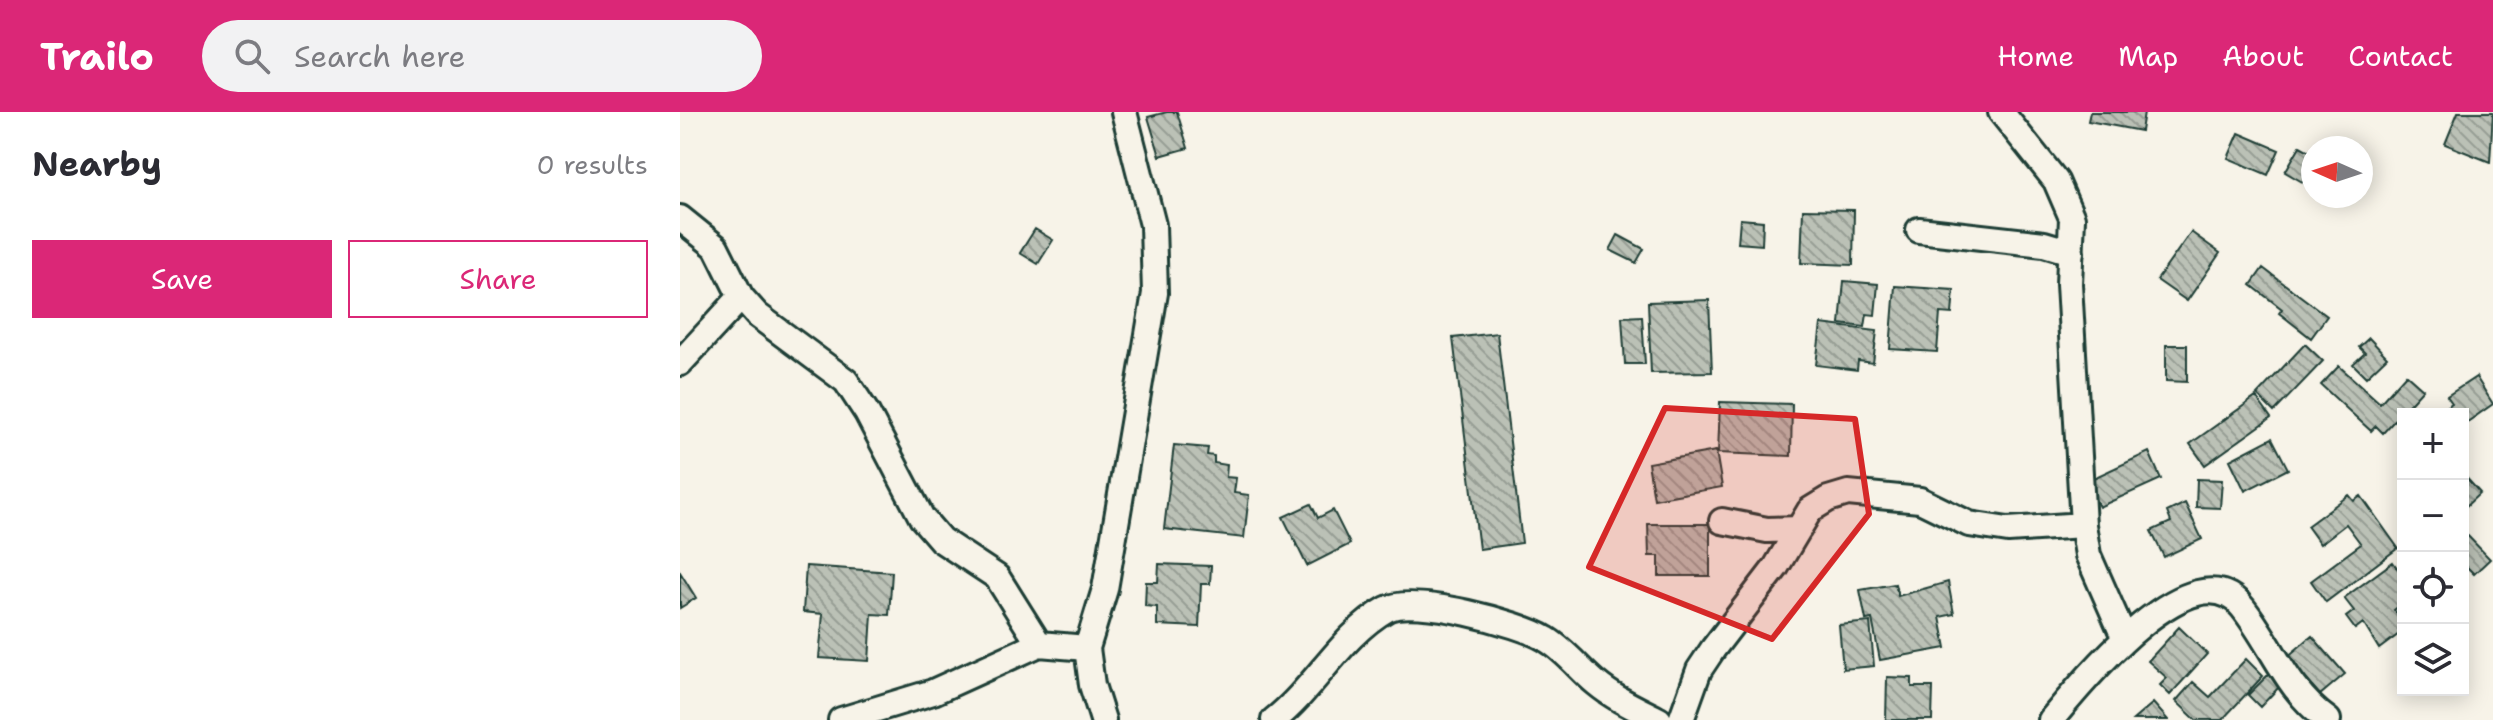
<!DOCTYPE html>
<meta charset="utf-8">
<style>
body{margin:0;font-family:"Shantell Sans",sans-serif;background:#f2f2f3;color:#2b2b33}
.controls{position:absolute;right:24px;bottom:24px;display:grid;overflow:hidden;border-radius:0px;box-shadow:0 4px 20px #0003}
.controls button{width:72px;height:72px;display:grid;place-items:center;padding:0;border:0;border-bottom:2px solid #e1e1e2;background:#fff;color:#2b2b33;font:40px sans-serif}
.compass{position:absolute;left:1621px;top:24px;width:72px;height:72px;border-radius:50%;background:#fff;box-shadow:0 4px 20px #0003;rotate:273deg}
.list{margin:0;padding:0;list-style:none}
h2{display:flex;justify-content:space-between;align-items:center;height:104px;margin:0;padding:0 32px;font-size:34px}
h2 small{font-size:26px;font-weight:400;color:#7c7c81}
.actions{display:flex;gap:16px;padding:24px 32px}
.actions a{flex:1;padding:18px 0;border:2px solid #db2777;border-radius:0px;text-align:center;font-size:28px;color:#db2777}
.actions .main{background:#db2777;color:#fff}
.icon{flex:none;width:44px;height:44px;fill:none;stroke:currentColor;stroke-width:2;stroke-linecap:round;stroke-linejoin:round}
.map{position:relative;flex:none;width:1813px;height:608px;overflow:hidden}
header{display:flex;align-items:center;gap:48px;box-sizing:border-box;height:112px;padding:0 40px;background:#db2777;color:#fff}
header strong{font-size:38px}
nav{display:flex;gap:44px;margin-inline-start:auto;font-size:28px}
.search{width:560px;height:72px;background:#f2f2f3;display:flex;align-items:center;gap:20px;box-sizing:border-box;padding:0 28px;border-radius:44px;color:#7c7c81;font-size:30px}
main{display:flex}
aside{flex:1;background:#fff}
.map>svg:first-child{display:block}
.building{fill:url(#building-back-hatch);stroke:#1f3d34;stroke-width:2}
.lines{fill:none;stroke-linecap:round;stroke-linejoin:round}
.street-casing{stroke:#1f3d34;stroke-width:30}
.street{stroke:#f7f3e8;stroke-width:24}
.marked{fill:#d62828;fill-opacity:0.2;stroke:#d62828;stroke-width:6;stroke-linejoin:round}
</style>
<header>
<strong>Trailo</strong>
<div class="search"><svg class="icon" aria-label="search" viewBox="0 0 24 24"><circle cx="10" cy="10" r="6"/><path d="M15 15l6 6"/></svg>Search here</div>
<nav><a>Home</a><a>Map</a><a>About</a><a>Contact</a></nav>
</header>
<main>
<aside>
<h2>Nearby<small>0 results</small></h2>
<ul class="list">
</ul>
<div class="actions"><a class="main">Save</a><a>Share</a></div>
</aside>
<div class="map">
<svg width="1813" height="608" viewBox="0 0 1813 608">
<defs>
<pattern id="building-back-hatch" width="6" height="6" patternUnits="userSpaceOnUse" patternTransform="scale(2)"><rect width="6" height="6" fill="#bbc1b6"/><path d="M-1 5l2 2M0 0l6 6M5-1l2 2" fill="none" stroke="#979e95"/></pattern>
</defs>
<rect width="100%" height="100%" fill="#f7f3e8"/>
<filter id="ink" filterUnits="userSpaceOnUse"><feTurbulence type="fractalNoise" baseFrequency=".0125" numOctaves="2"/><feDisplacementMap in="SourceGraphic" scale="16" xChannelSelector="R" yChannelSelector="G"/><feConvolveMatrix kernelMatrix="1 2 1 2 8 2 1 2 1" color-interpolation-filters="sRGB"/></filter>
<g filter="url(#ink)">
<path class="building" d="M487,0H497L508,36L480,44L468,5Z
M1410,0H1464L1461,19L1408,9Z
M1778,0H1813L1810,50L1765,32Z
M1559,21L1599,38L1588,63L1548,46Z
M1620,34L1633,41V76L1605,60Z
M1123,97L1174,98L1173,153L1121,151Z
M1060,107L1083,109L1082,133L1058,131Z
M355,117L373,128L358,152L340,141Z
M1511,120L1540,141L1507,189L1477,168Z
M938,123L964,137L956,151L930,138Z
M1583,156L1647,204L1631,226L1599,201L1602,197L1571,173Z
M1164,169L1198,172L1195,203L1187,202L1185,215L1160,212Z
M1215,174L1274,178L1272,202L1260,201L1257,240L1210,237Z
M1029,188L1032,260L971,261L968,190Z
M962,204L965,252H945L942,205Z
M1141,212L1197,219L1193,251L1178,249L1177,258L1136,253Z
M817,221L842,431L799,437L773,226Z
M1689,226L1707,245L1686,265L1673,252L1685,241L1679,235Z
M1625,232L1643,249L1594,300L1577,283Z
M1486,233H1507V270L1486,269Z
M1659,254L1700,291L1726,262L1743,277L1703,321L1696,314L1691,319L1641,273Z
M1796,265L1813,292L1783,313V302H1756L1772,291L1767,284Z
M1576,285L1591,306L1525,353L1510,332Z
M1040,290L1112,292L1111,344L1038,341Z
M1592,326L1608,357L1565,379L1550,348Z
M494,333L528,336L527,343L534,344V351L547,353L546,365L556,366L554,381L569,383L564,426L484,417Z
M1036,339L1042,375L974,387L968,351Z
M1469,340L1481,367L1419,395L1407,369Z
M1783,362L1800,381L1783,397Z
M1517,367L1542,368L1540,396L1516,395Z
M1669,383L1674,389L1681,384L1718,436L1646,490L1631,469L1681,432L1666,412L1640,432L1627,414Z
M1505,391L1522,427L1484,445L1471,419L1491,410L1487,400Z
M631,392L638,406L653,398L670,432L627,454L603,405Z
M968,412H1030V464H979V444H969Z
M1783,419L1810,447L1794,462L1783,451Z
M1713,450L1723,464V491L1714,498L1723,509V519L1699,537L1683,511L1675,517L1666,505L1674,499L1664,486Z
M479,452L531,454L530,472H521L519,515L477,513V495L465,494L466,470H478Z
M126,454L212,460L209,503L192,502L189,549L139,546L143,502L123,500Z
M0,460L16,486L0,496Z
M1268,470L1274,502L1260,505L1266,536L1200,548L1192,507L1186,508L1180,478L1215,472L1218,484Z
M1190,510L1194,554L1163,557L1159,513Z
M1499,515L1527,542L1490,583L1480,573L1487,566L1468,549Z
M1632,524L1665,562L1640,583L1607,545Z
M1566,547L1583,564L1542,608H1516L1496,589L1513,570L1530,585Z
M1590,561L1601,573L1580,595L1568,583Z
M1207,565L1232,566V575H1253L1252,608H1206Z
M1473,591L1488,608H1453Z"/>
<g class="lines">
<g class="street-casing">
<path id="street" d="M1321,0L1376,69L1392,106L1389,172L1403,413L1408,443L1444,525
M0,106L36,135L61,185L77,203L166,269L187,301L242,406L261,428L317,465L359,532
M1239,118L1364,132L1391,140
M0,251L61,185
M1042,409L1087,418L1119,417
M161,608L253,580L359,532L407,536
M423,608L412,573L407,536L425,477L475,181L473,113L444,0
M594,608C635,576 661,523 707,497C734,483 840,511 866,527C885,538 899,557 916,571C935,587 958,597 979,608
M1001,608L1019,558L1033,537L1096,455L1130,398L1148,387L1168,381L1240,388L1289,412L1328,418L1403,413
M1371,608C1399,574 1514,431 1563,496C1593,534 1607,579 1648,608"/>
</g>
<use href="#street" class="street"/>
</g>
</g>
<path class="marked" d="M985,296L1175,307L1189,402L1092,527L909,455Z"/>
</svg>
<div class="controls">
<button>+</button>
<button>−</button>
<button><svg class="icon" aria-label="locate" viewBox="0 0 24 24"><circle cx="12" cy="12" r="6"/><path d="M12 2v4M12 18v4M2 12h4M18 12h4"/></svg></button>
<button><svg class="icon" aria-label="layers" viewBox="0 0 24 24"><path d="M12 4l9 5-9 5-9-5zM3 14l9 5 9-5"/></svg></button>
</div>
<svg class="compass" viewBox="-18 -18 36 36"><path d="M0-13l5 13h-10z" fill="#e53935"/><path d="M0 13l5-13h-10z" fill="#7c7c81"/></svg>
</div>
</main>
